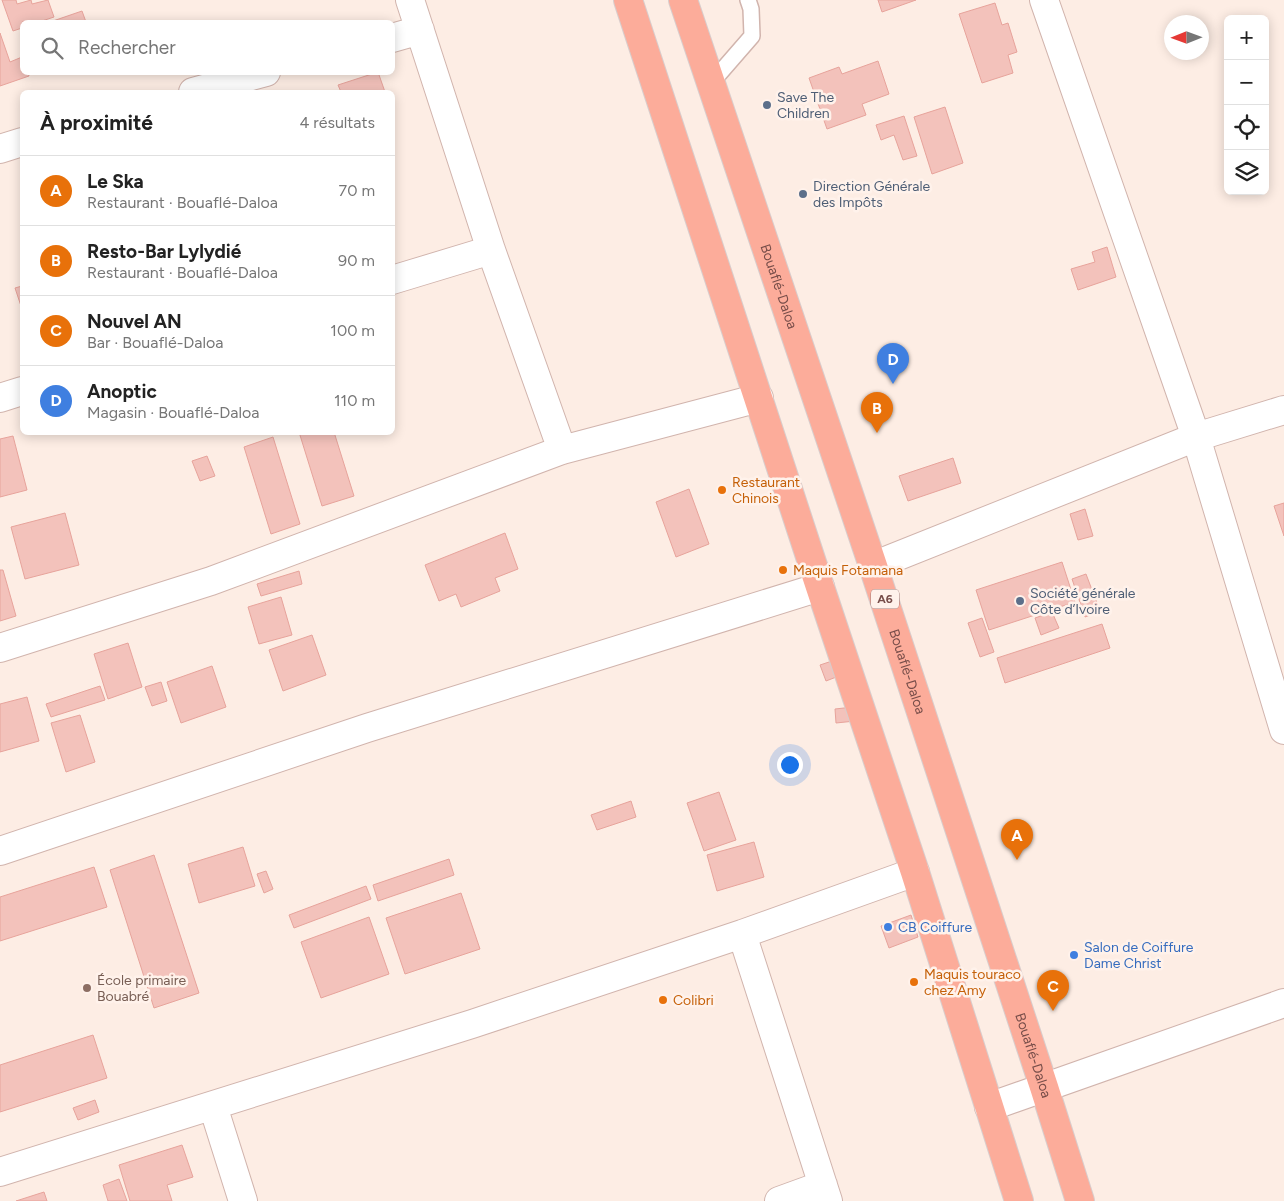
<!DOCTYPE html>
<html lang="fr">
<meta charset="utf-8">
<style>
body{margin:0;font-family:Figtree,sans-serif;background:#f2f2f2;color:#222}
.controls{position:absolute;right:15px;top:15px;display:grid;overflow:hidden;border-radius:8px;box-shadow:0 2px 12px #0003}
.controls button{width:45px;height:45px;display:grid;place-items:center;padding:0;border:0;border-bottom:1px solid #e0e0e0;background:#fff;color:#222;font:25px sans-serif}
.compass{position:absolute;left:1164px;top:15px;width:45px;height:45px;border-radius:50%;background:#fff;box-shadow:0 2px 12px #0003;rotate:269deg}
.you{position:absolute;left:789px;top:764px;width:18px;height:18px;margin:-12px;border:4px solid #fff;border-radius:50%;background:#1a73e8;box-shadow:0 0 0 8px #1a73e833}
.badge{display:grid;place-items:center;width:32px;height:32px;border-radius:50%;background:#eb454d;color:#fff;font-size:16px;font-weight:700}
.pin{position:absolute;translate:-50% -41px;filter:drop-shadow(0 1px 2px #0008)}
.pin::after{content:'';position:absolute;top:26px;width:18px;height:15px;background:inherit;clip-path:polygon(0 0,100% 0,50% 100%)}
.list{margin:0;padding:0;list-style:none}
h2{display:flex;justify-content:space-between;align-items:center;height:65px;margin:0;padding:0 20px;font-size:21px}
h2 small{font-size:16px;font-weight:400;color:#767676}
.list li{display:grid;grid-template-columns:32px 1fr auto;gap:15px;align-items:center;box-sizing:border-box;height:70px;padding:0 20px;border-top:1px solid #e0e0e0}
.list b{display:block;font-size:19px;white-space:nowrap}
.list p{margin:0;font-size:16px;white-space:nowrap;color:#767676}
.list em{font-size:16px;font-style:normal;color:#767676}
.icon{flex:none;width:28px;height:28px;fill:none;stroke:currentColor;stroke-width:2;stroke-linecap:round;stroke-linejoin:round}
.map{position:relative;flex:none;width:1284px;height:1201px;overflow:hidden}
.search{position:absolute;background:#fff;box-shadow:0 2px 12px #0003;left:20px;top:20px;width:375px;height:55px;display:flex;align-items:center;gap:12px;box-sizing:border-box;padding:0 18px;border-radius:8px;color:#767676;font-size:19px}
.panel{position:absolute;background:#fff;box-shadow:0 2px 12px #0003;left:20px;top:90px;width:375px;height:345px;border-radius:8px}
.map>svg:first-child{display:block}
.building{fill:#f3c2bb;stroke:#e7a39b}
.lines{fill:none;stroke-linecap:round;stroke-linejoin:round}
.service-casing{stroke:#d1b4ad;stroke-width:18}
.minor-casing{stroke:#d1b4ad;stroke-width:30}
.trunk-casing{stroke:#d9cdcc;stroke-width:30}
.service{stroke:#fff;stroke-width:15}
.minor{stroke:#fff;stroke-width:28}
.trunk{stroke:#fcac9a;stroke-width:28}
.service-dot{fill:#5c6f8a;stroke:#fff2eb;stroke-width:2}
.food-dot{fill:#e8710a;stroke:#fff2eb;stroke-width:2}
.shop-dot{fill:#3f7fe0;stroke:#fff2eb;stroke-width:2}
.education-dot{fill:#8d6e63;stroke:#fff2eb;stroke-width:2}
.labels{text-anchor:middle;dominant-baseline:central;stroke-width:5;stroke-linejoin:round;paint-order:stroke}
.shield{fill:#fff2eb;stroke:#a07e7a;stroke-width:1}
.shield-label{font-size:12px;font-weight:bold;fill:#774d49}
.service-label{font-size:14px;fill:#4e5e75;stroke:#fff2eb;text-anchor:start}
.street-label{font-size:14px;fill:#774d49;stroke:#fff2eb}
.food-label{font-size:14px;fill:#c56008;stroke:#fff2eb;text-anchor:start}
.shop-label{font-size:14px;fill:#366cbe;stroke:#fff2eb;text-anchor:start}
.education-label{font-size:14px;fill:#785e54;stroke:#fff2eb;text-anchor:start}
</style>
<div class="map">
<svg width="1284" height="1201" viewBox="0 0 1284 1201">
<rect width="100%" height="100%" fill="#fdede4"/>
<path class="building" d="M2,0H16L17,4L31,0L32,4L48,0L54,17L39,22H22V28L13,31Z
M878,0H916L882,12Z
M995,3L1002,25L1008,23L1017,52L1008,55L1013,73L982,83L959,14Z
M82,11L86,22H50Z
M0,33L10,62L22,57V72H28L29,76L0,86Z
M878,61L889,94L862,104L866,115L827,129L809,78L839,67L842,74Z
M378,72L385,92H341L338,85Z
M945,107L963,163L932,174L914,117Z
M904,116L917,156L903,160L894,135L881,140L876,125Z
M1107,247L1116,277L1078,290L1071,269L1095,262L1092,252Z
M22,286V309L15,288Z
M299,432H334L354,496L322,506Z
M13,436L27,490L0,497V439Z
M273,437L300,524L271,534L244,447Z
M207,456L215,476L200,481L192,461Z
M953,458L961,483L908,501L899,476Z
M689,489L709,544L676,557L656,502Z
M1284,503V536L1274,506Z
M1085,509L1093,536L1078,540L1070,514Z
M65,513L79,565L25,579L11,527Z
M505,533L518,569L495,578L500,591L461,607L456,594L439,601L425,565Z
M1062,562L1075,602L989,630L976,590Z
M0,570H3L16,616L0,621Z
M299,571L302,584L261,596L257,584Z
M1086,574L1100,611L1085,617L1072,579Z
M281,597L292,635L259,644L248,607Z
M1052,612L1059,628L1041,635L1035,618Z
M982,618L994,652L980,657L968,623Z
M1102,624L1110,648L1005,683L997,658Z
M312,635L326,675L283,691L269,650Z
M128,643L142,687L108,699L94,654Z
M838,659L844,674L826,681L820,665Z
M212,666L226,707L181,723L167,682Z
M161,682L167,701L152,706L145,687Z
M100,686L105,700L51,717L46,704Z
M27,697L39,741L0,752V704Z
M853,707L855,721L836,723L835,709Z
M80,715L95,762L66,772L51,723Z
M719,792L736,840L704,851L687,803Z
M631,801L636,817L597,830L591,815Z
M754,842L764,877L717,891L707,855Z
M243,847L255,886L199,903L188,864Z
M154,855L199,993L154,1008L110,870Z
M449,859L454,875L378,901L373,885Z
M94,867L107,907L0,941V897Z
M266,871L273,889L264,893L257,874Z
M366,886L371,899L294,928L289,915Z
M461,893L480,949L405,974L386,918Z
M911,915L918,937L889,948L881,926Z
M369,917L389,974L321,998L301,942Z
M93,1035L107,1078L0,1112V1065Z
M95,1100L99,1112L78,1120L73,1108Z
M182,1145L193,1177L167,1185L172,1201H130L119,1165Z
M119,1179L127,1201H108L103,1185Z
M44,1192L47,1201H16Z"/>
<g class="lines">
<g class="service-casing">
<path id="service" d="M712,82L752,36L751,9L748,0"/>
</g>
<g class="minor-casing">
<path id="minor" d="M410,0L491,250L562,450
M1044,0L1196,437L1284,730
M392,38L420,30
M193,92L266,72
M0,149L22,142
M392,280L491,250
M0,398L22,391
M873,566L1196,437L1284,410
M0,648L211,581L562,450L759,398
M0,851L367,728L820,587
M742,934L828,1201
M213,1106L243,1201
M989,1107L1284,1003
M0,1172L472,1024L742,934L915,872
M779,1201L823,1185"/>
</g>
<g class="trunk-casing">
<g id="trunk">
<path d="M628,0L820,587L915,872L1019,1201"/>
<path id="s1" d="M683,0L873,566L1044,1087L1080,1201"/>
</g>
</g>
<use href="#service" class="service"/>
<use href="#minor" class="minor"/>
<use href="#trunk" class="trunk"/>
</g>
<g class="service-dot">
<circle cx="767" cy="105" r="5"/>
<circle cx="803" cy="194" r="5"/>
<circle cx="1020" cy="601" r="5"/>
</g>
<g class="food-dot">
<circle cx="722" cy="490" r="5"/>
<circle cx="783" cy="570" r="5"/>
<circle cx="914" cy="982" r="5"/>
<circle cx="663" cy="1000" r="5"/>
</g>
<g class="shop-dot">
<circle cx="888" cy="927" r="5"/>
<circle cx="1074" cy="955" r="5"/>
</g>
<circle class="education-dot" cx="87" cy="988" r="5"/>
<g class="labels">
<rect class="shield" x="871" y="589.5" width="28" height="19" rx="4"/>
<g class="shield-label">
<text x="885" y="599">A6</text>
</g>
<g class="service-label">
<text x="777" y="97">Save The<tspan x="777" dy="16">Children</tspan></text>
<text x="813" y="186">Direction Générale<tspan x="813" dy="16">des Impôts</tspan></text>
<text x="1030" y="593">Société générale<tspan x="1030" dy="16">Côte d’Ivoire</tspan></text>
</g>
<g class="street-label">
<text stroke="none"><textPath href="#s1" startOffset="302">Bouaflé-Daloa</textPath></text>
<text stroke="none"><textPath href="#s1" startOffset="708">Bouaflé-Daloa</textPath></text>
<text stroke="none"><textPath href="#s1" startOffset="1112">Bouaflé-Daloa</textPath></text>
</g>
<g class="food-label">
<text x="732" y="482">Restaurant<tspan x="732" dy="16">Chinois</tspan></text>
<text x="793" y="570">Maquis Fotamana</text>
<text x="924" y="974">Maquis touraco<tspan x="924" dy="16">chez Amy</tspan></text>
<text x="673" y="1000">Colibri</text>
</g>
<g class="shop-label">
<text x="898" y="927">CB Coiffure</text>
<text x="1084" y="947">Salon de Coiffure<tspan x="1084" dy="16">Dame Christ</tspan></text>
</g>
<g class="education-label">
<text x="97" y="980">École primaire<tspan x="97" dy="16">Bouabré</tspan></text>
</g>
</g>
</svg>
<div class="controls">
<button>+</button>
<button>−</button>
<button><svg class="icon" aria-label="locate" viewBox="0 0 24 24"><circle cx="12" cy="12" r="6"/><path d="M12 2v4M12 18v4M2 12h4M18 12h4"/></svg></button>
<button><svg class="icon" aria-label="layers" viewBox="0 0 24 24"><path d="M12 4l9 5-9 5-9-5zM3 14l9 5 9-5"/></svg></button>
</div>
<svg class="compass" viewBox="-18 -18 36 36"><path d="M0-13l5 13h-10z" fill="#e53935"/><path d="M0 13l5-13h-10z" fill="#767676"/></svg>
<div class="you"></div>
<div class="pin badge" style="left:1017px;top:860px;background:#e8710a">A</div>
<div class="pin badge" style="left:877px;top:433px;background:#e8710a">B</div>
<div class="pin badge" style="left:1053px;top:1011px;background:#e8710a">C</div>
<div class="pin badge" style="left:893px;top:384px;background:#3f7fe0">D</div>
<div class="search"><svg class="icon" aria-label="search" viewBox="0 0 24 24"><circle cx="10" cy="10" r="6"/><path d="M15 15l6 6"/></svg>Rechercher</div>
<section class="panel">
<h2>À proximité<small>4 résultats</small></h2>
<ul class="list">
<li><span class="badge" style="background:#e8710a">A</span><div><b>Le Ska</b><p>Restaurant · Bouaflé-Daloa</p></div><em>70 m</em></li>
<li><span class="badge" style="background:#e8710a">B</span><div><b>Resto-Bar Lylydié</b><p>Restaurant · Bouaflé-Daloa</p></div><em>90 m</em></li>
<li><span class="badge" style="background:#e8710a">C</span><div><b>Nouvel AN</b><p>Bar · Bouaflé-Daloa</p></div><em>100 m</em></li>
<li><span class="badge" style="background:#3f7fe0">D</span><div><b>Anoptic</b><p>Magasin · Bouaflé-Daloa</p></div><em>110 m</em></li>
</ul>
</section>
</div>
